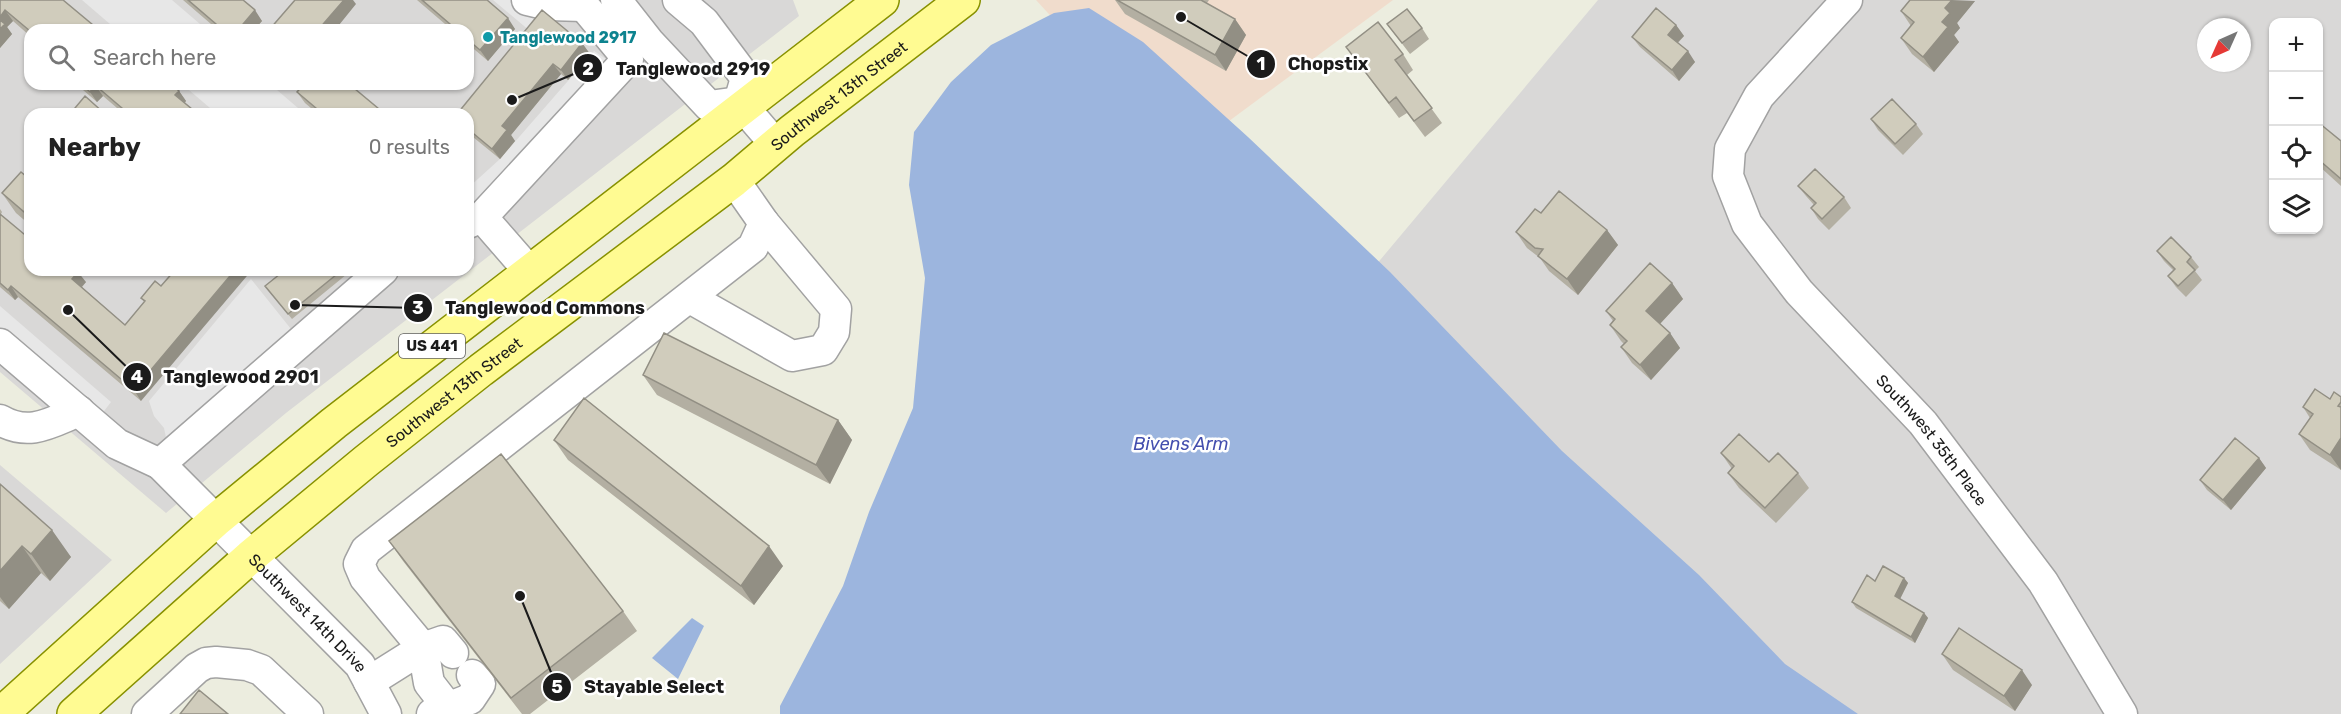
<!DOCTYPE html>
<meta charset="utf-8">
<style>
body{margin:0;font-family:Rubik,sans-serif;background:#f6f6f6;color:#222}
.controls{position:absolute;right:18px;top:18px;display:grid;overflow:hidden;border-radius:12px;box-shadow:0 2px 4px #0004}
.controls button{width:54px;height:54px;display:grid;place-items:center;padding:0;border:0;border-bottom:2px solid #e0e0e0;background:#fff;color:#222;font:30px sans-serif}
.compass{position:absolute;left:2197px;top:18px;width:54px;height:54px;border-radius:50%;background:#fff;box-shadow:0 2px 4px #0004;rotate:225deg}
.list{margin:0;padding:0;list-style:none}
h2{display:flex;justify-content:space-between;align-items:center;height:78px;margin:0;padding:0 24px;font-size:26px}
h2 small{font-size:20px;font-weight:400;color:#767676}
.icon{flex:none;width:33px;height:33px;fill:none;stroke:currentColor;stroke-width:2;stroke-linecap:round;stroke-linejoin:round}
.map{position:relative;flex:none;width:2341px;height:714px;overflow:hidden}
.search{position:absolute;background:#fff;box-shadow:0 2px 4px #0004;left:24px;top:24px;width:450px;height:66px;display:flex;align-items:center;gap:15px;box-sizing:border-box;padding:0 21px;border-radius:18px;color:#767676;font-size:22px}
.panel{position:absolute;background:#fff;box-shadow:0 2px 4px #0004;left:24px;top:108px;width:450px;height:168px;border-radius:18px}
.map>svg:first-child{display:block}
.residential{fill:#d9d8d7;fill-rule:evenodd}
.commercial{fill:#f0dccc}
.parking{fill:#e7e7e7}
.water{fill:#9cb5de}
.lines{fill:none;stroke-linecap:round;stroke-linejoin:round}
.minor-casing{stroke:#a2a2a2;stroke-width:33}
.major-casing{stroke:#889100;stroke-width:36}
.minor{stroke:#fff;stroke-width:30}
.major{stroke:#fffb92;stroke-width:33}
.wall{fill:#b3afa2}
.shaded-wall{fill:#928f84}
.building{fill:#d0ccbc;stroke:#928f84;stroke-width:1.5}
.culture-dot{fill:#0f9aa8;stroke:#fff;stroke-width:2}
.labels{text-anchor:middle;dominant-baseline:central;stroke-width:5;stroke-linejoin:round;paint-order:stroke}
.shield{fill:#fff;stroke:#5f5f5f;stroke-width:1.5}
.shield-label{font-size:15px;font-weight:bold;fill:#1b1b1b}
.culture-label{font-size:16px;font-weight:bold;fill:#0d838f;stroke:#fff;text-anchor:start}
.street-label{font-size:16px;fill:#1b1b1b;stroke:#fff}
.water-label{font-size:18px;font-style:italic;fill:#434eae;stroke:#fff}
.leader{fill:none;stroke:#1b1b1b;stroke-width:2}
.callout-dot{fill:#1b1b1b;stroke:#fff;stroke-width:2}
.mark-label{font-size:18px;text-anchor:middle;font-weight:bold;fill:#fff}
.callout-label{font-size:18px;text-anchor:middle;font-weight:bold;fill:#1b1b1b;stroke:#fff;stroke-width:5;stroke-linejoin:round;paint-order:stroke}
</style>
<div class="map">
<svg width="2341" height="714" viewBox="0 0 2341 714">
<rect width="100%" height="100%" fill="#eceddf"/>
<path class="residential" d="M0,0H793L799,16L286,413L166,513L0,372ZM30,30H468V84H30ZM30,114H468V270H30Z
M1598,0H2341V714H1679L1360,284ZM2274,22H2318V230H2274ZM2206,27H2242V63H2206Z
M0,465L112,560L0,664Z"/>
<path class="commercial" d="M1036,0H1393L1198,144L1059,25Z"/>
<path class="parking" d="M82,0H172L207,30H117Z
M493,0H551L530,31Z
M594,51L615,65L468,220V188L500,159Z
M182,84H270L305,114H217Z
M251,279L291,329L167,442L164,428L154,416L149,401Z
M0,306L111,402L101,415L0,363Z"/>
<path class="water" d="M1089,8L1143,42L1248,137L1390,272L1562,451L1699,575L1785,664L1858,714H780V706L843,586L869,512L913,408L925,278L909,185L914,132L951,82L991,45L1054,13Z
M692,618L704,626L678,679L652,658Z"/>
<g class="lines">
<g class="minor-casing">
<g id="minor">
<path d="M527,0L548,5L584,6"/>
<path d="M616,0L649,42L709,106L739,102"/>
<path d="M678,0L704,22L746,78L739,102"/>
<path id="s1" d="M1847,0L1759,96L1730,149L1728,176L1747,224L1799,292L1923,423L2043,582L2122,714"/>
<path d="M739,102L776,145"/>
<path d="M482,217L530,272"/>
<path d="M468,223L482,217L628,59L579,0"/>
<path d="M690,298L792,356L823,350L834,332L836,309L764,223"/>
<path d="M0,344L117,444L160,464L383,270"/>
<path d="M0,420C29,437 50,423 79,411"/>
<path id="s2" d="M160,464L360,665L386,714"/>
<path d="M369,682L423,648L443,641L453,653"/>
<path d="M147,714L197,668L206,663L216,662L247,665L261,670L308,714"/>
<path d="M432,714L470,699L480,684L472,675"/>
<path d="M453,714L429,683L423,648L365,578L359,564L366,550L753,247L764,223L734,180"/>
</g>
</g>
<g class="major-casing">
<g id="major">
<path d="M1,714L216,520L334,423L882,0"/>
<path id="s3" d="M74,714L250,557L366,461L481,370L734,180L792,131L963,0"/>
</g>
</g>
<use href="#minor" class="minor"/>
<use href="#major" class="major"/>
</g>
<path class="wall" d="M0,0L30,30V36L13,21L7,27L12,34L0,48Z
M183,0H243L262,21L254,30H218Z
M417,0H487L515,29L488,61L468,44V30H452Z
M1115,0H1209L1207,3L1235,19L1246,35L1226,71L1125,14Z
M1975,1L1957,23L1960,28L1954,35L1959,42L1934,72L1912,54L1901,38L1911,26L1901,11Z
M1387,24L1422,28L1429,39L1410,54Z
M1676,25L1684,36L1678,43L1695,62L1679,81L1640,47L1632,37Z
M582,43L590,54L568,80L561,74L511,135L515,141L500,159L468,133V114Z
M1346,47L1403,54L1413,70L1407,75L1442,123L1425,137L1407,113L1399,118Z
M76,84H171L179,91L186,101L185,103L198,114H124L103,96L97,102Z
M304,84H354L352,87L385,114H318L305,103L297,92Z
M1871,119L1916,124L1923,134L1903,155L1878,130Z
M2319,123L2341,141V186L2319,166Z
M30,173V225L16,213L2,193L27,177Z
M1798,186L1844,197L1851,208L1829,230L1818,219L1811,208L1814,205L1806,196Z
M0,209L2,212L1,214L30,270L86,282L82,287L125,325L144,302L141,298L155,281L141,401L18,297L15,300L0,287Z
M1541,213L1607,230L1618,245L1578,295L1549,271L1540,258L1527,248L1516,232Z
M2157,251L2191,257L2199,267L2195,271L2202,280L2186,297L2176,287L2168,276L2174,271L2164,261Z
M285,270H352L292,319L265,286Z
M1672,283L1683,299L1660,324L1670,333L1680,348L1651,380L1632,363L1621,347L1624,344L1621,341L1610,325L1613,321L1606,311Z
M643,375L838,420L852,440L830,484L657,395Z
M2341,397V470L2310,450L2299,434L2310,418L2303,407L2330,399Z
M554,440L783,566L754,605L568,460Z
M1721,453L1769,462L1798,473L1809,488L1776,523L1739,488L1728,473L1732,469Z
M2259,458L2266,468L2231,510L2207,490L2200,480Z
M0,484L71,557L50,581L41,573L9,609L0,601Z
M389,541L623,611L637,631L530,714H522L403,561Z
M1904,578L1908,583L1900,599L1924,613L1928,618L1915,643L1856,608L1852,602L1875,581Z
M1942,654L2032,685L2015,711L1953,670Z"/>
<path class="shaded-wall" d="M344,0H353L356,4L335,30H318Z
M1952,0L1975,1L1957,23L1960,28L1954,35L1959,42L1934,72L1923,57L1942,22L1945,8Z
M5,10L13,21L7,27L12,34L0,48V17Z
M255,10L262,21L254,30H238Z
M508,18L515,29L488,61L480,50Z
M1235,19L1246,35L1226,71L1215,55Z
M1676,25L1684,36L1675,45L1668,35Z
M582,43L590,54L568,80L561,70Z
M1688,51L1695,62L1679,81L1672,70Z
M553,64L561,74L511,135L515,141L500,159L492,149L502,126Z
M95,85L103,96L97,102L90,92Z
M179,91L186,101L182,105L175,95Z
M1607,230L1618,245L1578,295L1567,279Z
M235,270H252L141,401L134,390Z
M78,272L86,282L79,290L72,279Z
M1672,283L1683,299L1657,327L1646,311Z
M11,286L18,297L15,300L8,290Z
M1670,333L1680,348L1651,380L1640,365Z
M838,420L852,440L830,484L816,465Z
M2341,438V470L2330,455Z
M2259,458L2266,468L2231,510L2223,500Z
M52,530L71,557L50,581L31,554Z
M22,546L41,573L9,609L0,597V571Z
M769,546L783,566L754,605L741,586Z
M1904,578L1908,583L1899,601L1895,596Z
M1924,613L1928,618L1915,643L1911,637Z
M2022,670L2032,685L2015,711L2004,696Z"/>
<path class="building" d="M0,0H63L99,30H30V31L5,10L0,17Z
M188,0H243L255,10L238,30H223Z
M295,0H344L318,30H269Z
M422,0H487L508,18L480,50L468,40V30H457Z
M1117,0H1201L1235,19L1215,55Z
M1910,0H1952L1945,8L1950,13L1942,22L1948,27L1923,57L1901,38L1914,22L1901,11Z
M1656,8L1676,25L1668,35L1688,51L1672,70L1632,37Z
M1407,9L1422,28L1402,43L1387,24Z
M542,10L582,43L561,70L553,64L502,126L507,130L492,149L468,129V114H457Z
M0,20L5,24L0,29Z
M1378,22L1403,54L1395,60L1432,108L1414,121L1396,97L1389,103L1346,47Z
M81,84H171L179,91L175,95L198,114H129L95,85L90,92Z
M304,84H349L385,114H323L297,92Z
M85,96L105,114H70Z
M1892,99L1916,124L1895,144L1871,119Z
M2319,123L2341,141V179L2319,160Z
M1815,169L1844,197L1822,219L1811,208L1816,203L1798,186Z
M21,172L27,177L30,173V217L2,193Z
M1559,191L1607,230L1567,279L1538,256L1543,249L1535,248L1516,232L1535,209L1541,213Z
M0,214L30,239V270H76L78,272L72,279L125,325L145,301L141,298L155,281L161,286L175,270H235L134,390L11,286L8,290L0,283Z
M2171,237L2191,257L2187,262L2195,270L2178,286L2168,276L2175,269L2157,251Z
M1650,263L1672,283L1646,311L1670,333L1640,365L1621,347L1627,341L1610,325L1615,319L1606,311Z
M285,270H342L288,314L265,286Z
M664,333L838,420L816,465L643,375Z
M2315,389L2330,399L2334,392L2341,397V402L2338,406L2341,407V438L2330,455L2299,434L2313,414L2303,407Z
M584,398L769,546L741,586L554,440Z
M1739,434L1769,462L1778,453L1798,473L1765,508L1728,473L1734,466L1721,453Z
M2235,438L2259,458L2223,500L2200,480Z
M501,454L623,611L511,698L389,541Z
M0,484L52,530L31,554L22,546L0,571Z
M1883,566L1904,578L1895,596L1924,613L1911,637L1852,602L1867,575L1875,581Z
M1959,628L2022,670L2004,696L1942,654Z
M199,690L228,714H180Z"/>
<circle class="culture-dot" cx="488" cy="37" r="6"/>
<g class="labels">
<rect class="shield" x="399" y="334" width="66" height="24" rx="4.5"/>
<g class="shield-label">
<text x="432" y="346">US 441</text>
</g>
<g class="culture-label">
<text x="500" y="37">Tanglewood 2917</text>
</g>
<g class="street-label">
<text stroke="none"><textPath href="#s3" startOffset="984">Southwest 13th Street</textPath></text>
<text stroke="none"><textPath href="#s3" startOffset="498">Southwest 13th Street</textPath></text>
<text stroke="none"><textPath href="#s1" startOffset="554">Southwest 35th Place</textPath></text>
<text stroke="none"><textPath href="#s2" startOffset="210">Southwest 14th Drive</textPath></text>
</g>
<g class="water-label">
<text x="1181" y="444">Bivens Arm</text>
</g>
</g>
<path class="leader" d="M1181 17L1261 64M512 100L588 68M295 305L418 308M68 310L137 377M520 596L557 687"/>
<g class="callout-dot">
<circle cx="1181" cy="17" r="6"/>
<circle cx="512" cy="100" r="6"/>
<circle cx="295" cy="305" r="6"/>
<circle cx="68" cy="310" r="6"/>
<circle cx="520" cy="596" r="6"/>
<circle cx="1261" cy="64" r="15"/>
<circle cx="588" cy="68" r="15"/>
<circle cx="418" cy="308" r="15"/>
<circle cx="137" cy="377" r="15"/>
<circle cx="557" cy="687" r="15"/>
</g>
<g class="mark-label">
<text x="1261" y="70">1</text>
<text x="588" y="75">2</text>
<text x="418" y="314">3</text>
<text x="137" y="383">4</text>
<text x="557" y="693">5</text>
</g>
<g class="callout-label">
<text x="1328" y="70">Chopstix</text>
<text x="693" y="75">Tanglewood 2919</text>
<text x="545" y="314">Tanglewood Commons</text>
<text x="241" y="383">Tanglewood 2901</text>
<text x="654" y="693">Stayable Select</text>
</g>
</svg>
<div class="controls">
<button>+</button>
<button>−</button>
<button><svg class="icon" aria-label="locate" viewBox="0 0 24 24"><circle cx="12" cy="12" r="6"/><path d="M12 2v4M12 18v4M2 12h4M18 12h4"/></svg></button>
<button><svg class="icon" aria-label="layers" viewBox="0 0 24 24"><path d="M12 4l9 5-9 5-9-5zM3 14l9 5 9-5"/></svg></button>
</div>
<svg class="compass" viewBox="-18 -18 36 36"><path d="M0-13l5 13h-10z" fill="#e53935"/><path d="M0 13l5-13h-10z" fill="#767676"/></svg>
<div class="search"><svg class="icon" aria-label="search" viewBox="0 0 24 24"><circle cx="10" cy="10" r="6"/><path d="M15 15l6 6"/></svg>Search here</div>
<section class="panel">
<h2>Nearby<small>0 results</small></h2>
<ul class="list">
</ul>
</section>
</div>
